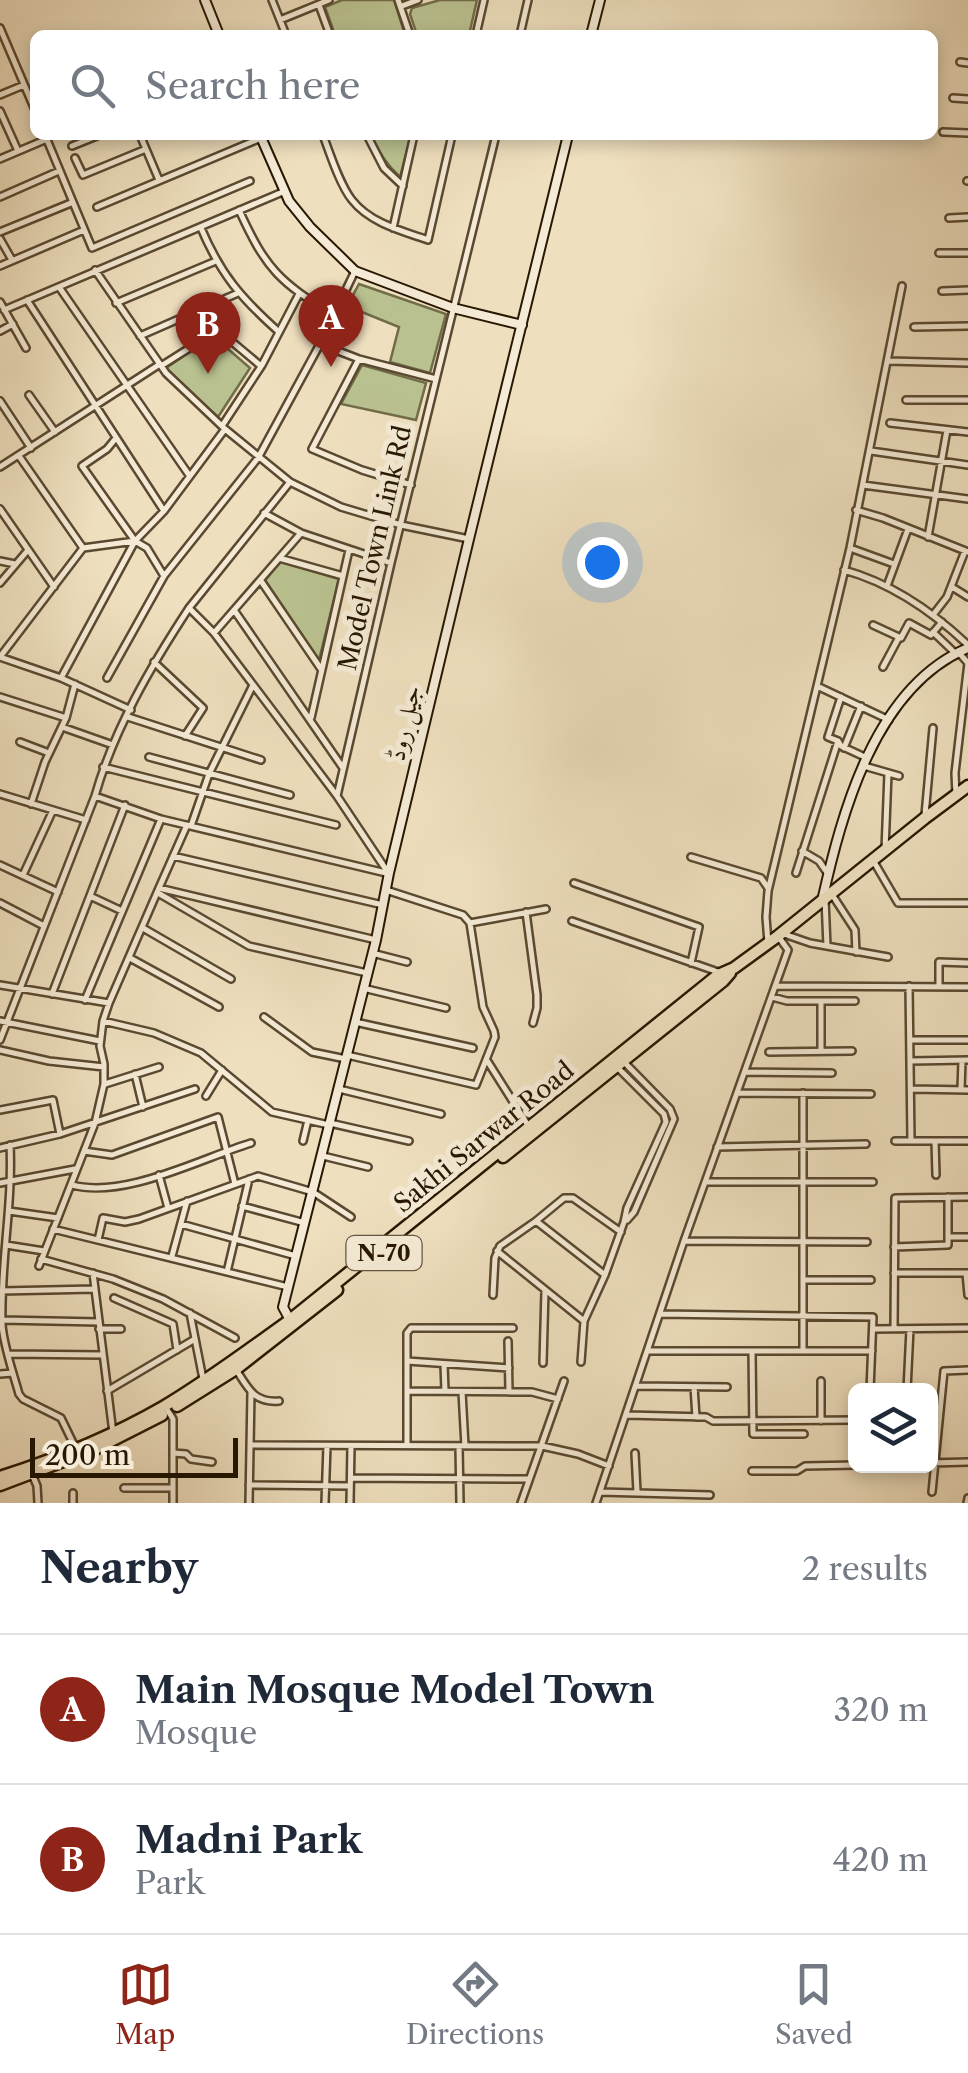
<!DOCTYPE html>
<meta charset="utf-8">
<style>
body{margin:0;font-family:"Libre Caslon Text",Amiri,serif;background:#f2f2f3;color:#1f2937}
.controls{position:absolute;right:30px;bottom:30px;display:grid;overflow:hidden;border-radius:15px;box-shadow:0 5px 15px #0003}
.controls button{width:90px;height:90px;display:grid;place-items:center;padding:0;border:0;border-bottom:2px solid #e0e1e3;background:#fff;color:#1f2937;font:50px sans-serif}
.scale{position:absolute;left:30px;bottom:25px;width:208px;box-sizing:border-box;padding-left:10px;border:5px solid #281701;border-top:0;font-size:28px;line-height:35px;white-space:nowrap;color:#281701;-webkit-text-stroke:8px #f4ead5;paint-order:stroke}
.you{position:absolute;left:602px;top:562px;width:35px;height:35px;margin:-25px;border:8px solid #fff;border-radius:50%;background:#1a73e8;box-shadow:0 0 0 15px #1a73e833}
.badge{display:grid;place-items:center;width:65px;height:65px;border-radius:50%;background:#8f2418;color:#fff;font-size:32px;font-weight:700}
.pin{position:absolute;translate:-50% -82px;filter:drop-shadow(0 2px 5px #0008)}
.pin::after{content:'';position:absolute;top:52px;width:35px;height:30px;background:inherit;clip-path:polygon(0 0,100% 0,50% 100%)}
.list{margin:0;padding:0;list-style:none}
h2{display:flex;justify-content:space-between;align-items:center;height:130px;margin:0;padding:0 40px;font-size:42px}
h2 small{font-size:32px;font-weight:400;color:#747a83}
.list li{display:grid;grid-template-columns:65px 1fr auto;gap:30px;align-items:center;box-sizing:border-box;height:150px;padding:0 40px;border-top:2px solid #e0e1e3}
.list b{display:block;font-size:38px;white-space:nowrap}
.list p{margin:0;font-size:32px;white-space:nowrap;color:#747a83}
.list em{font-size:32px;font-style:normal;color:#747a83}
.icon{flex:none;width:55px;height:55px;fill:none;stroke:currentColor;stroke-width:2;stroke-linecap:round;stroke-linejoin:round}
.map{position:relative;flex:none;width:968px;height:1503px;overflow:hidden}
.search{position:absolute;background:#fff;box-shadow:0 5px 15px #0003;left:30px;right:30px;top:30px;height:110px;display:flex;align-items:center;gap:25px;box-sizing:border-box;padding:0 35px;border-radius:15px;color:#747a83;font-size:38px}
.sheet{height:430px;background:#fff}
nav{display:flex;justify-content:space-around;align-items:center;box-sizing:border-box;height:140px;border-top:2px solid #e0e1e3;background:#fff;font-size:28px;color:#747a83}
nav a{display:grid;justify-items:center;gap:5px}
nav .on{color:#8f2418}
.map>svg:first-child{display:block}
.park{fill:#bac190;stroke:#716c48;stroke-width:2.5}
.lines{fill:none;stroke-linecap:round;stroke-linejoin:round}
.street-casing{stroke:#5a4930;stroke-width:10}
.secondary-casing{stroke:#281701;stroke-width:12}
.highway-casing{stroke:#281701;stroke-width:15}
.street{stroke:#f4ead5;stroke-width:5}
.secondary{stroke:#f4ead5;stroke-width:8}
.highway{stroke:#eedfbe;stroke-width:10}
.labels{text-anchor:middle;dominant-baseline:central;stroke-width:10;stroke-linejoin:round;paint-order:stroke}
.shield{fill:#f4ead5;stroke:#655641;stroke-width:2.5}
.shield-label{font-size:22px;font-weight:bold;fill:#281701}
.street-label{font-size:25px;fill:#281701;stroke:#f4ead5}
</style>
<div class="map">
<svg width="968" height="1503" viewBox="0 0 968 1503">
<rect width="100%" height="100%" fill="#eedfbe"/>
<filter id="stains"><feTurbulence type="fractalNoise" baseFrequency=".002" numOctaves="4"/><feColorMatrix values="0 0 0 0 .2 0 0 0 0 .09 0 0 0 0 .02 0 0 0 .5 -.17"/></filter>
<radialGradient id="worn" r=".72"><stop offset=".6" stop-color="#630" stop-opacity="0"/><stop offset="1" stop-color="#630" stop-opacity=".3"/></radialGradient>
<path class="park" d="M342,0H394L405,35H335L325,7Z
M440,0H477L469,35H417L410,14L412,8Z
M371,135H411L400,177C386,164 378,152 371,135Z
M359,284L446,314L430,373L390,362L399,327L347,306Z
M213,336L250,368L218,417L175,380L166,368Z
M362,365L426,383L416,420L341,404Z
M279,561L339,579L319,660L265,580Z"/>
<g class="lines">
<g class="street-casing">
<path id="street" d="M272,0L286,35
M398,0L410,35
M319,5L330,35
M402,6L418,0
M280,20L329,0
M0,28L35,110
M476,35L484,0
M520,35L528,0
M960,62L968,63
M0,95L24,85
M953,98L968,99
M0,111L18,151
M943,132L968,133
M45,135L92,248L250,181
M140,135L159,180
M323,135C330,154 340,185 352,200C370,223 402,231 428,240L452,135
M367,135L384,168L403,186
M72,146L99,135
M75,158L83,175L146,149
M0,159L47,139
M967,181H968
M0,197L59,171
M97,207L261,138
M239,210C266,269 279,282 334,315
M949,218L968,217
M201,228C221,275 241,298 279,332
M393,228L414,135
M0,232L71,203
M0,239L12,260
M939,253H968
M0,266L84,230
M95,270L166,373L225,429L290,482L341,507L401,525L469,539
M59,287L189,475
M942,291L968,290
M27,300L164,511
M0,302L26,348
M116,303L216,261
M205,309L218,330L261,366
M4,310L285,191
M914,327L968,326
M0,331L13,324
M140,336L238,293
M320,344L359,359L436,379
M359,359L312,449L362,470L411,485
M889,361L968,363
M161,366L218,330
M29,395L55,432
M906,400H968
M0,401L31,448
M890,423L968,432
M222,426L262,365L299,294
M116,438L107,449L82,466L135,541
M871,451L968,465
M19,456L83,548
M0,467L160,364
M290,482L189,608L214,633L337,796L387,871
M863,485L968,499
M0,509L54,587
M856,510L883,518L968,552
M264,513L301,533L391,563
M928,537L947,430
M850,548L894,564
M279,558L343,576
M0,561L15,564
M844,570C891,583 933,612 968,645
M261,581L321,669
M0,583L28,550
M887,586L908,529
M952,587L968,597
M234,610L343,768
M933,615L947,597L965,551
M873,625L901,638L909,623L931,635L942,622
M933,632L956,654
M214,633L301,533
M154,662L203,708L185,736
M883,667L898,639
M61,678L135,541L164,511L225,429
M107,678L164,576
M817,686L889,720
M0,697L66,718
M841,697L828,737L838,741L841,746L867,758
M131,710L61,678L0,657L83,548L135,541L147,548L164,576L258,458L320,344L355,271
M128,717L261,760
M311,718L349,550
M62,727L113,745
M20,742L49,753
M844,748L861,706
M149,757L290,795
M864,766L899,776
M103,767L336,825
M0,794L86,820
M956,795L955,773L968,663L960,654
M95,796L161,819L386,873
M337,796L391,563L496,135
M31,804L45,762L66,718L75,684
M925,815L933,728
M191,826L209,774L253,685
M885,850L888,773
M802,851L819,861L828,874
M173,856L383,905
M691,857L761,878L768,888
M874,862L898,903H968
M0,865L58,892
M796,873L838,741
M23,875L53,810
M574,883L699,927L691,963
M159,888L187,825
M158,893L249,946L367,973
M90,896L122,911
M833,896L855,930L856,952
M825,899L827,946
M0,903L44,926
M526,912L537,995V1008L533,1023
M572,921L721,973
M470,923L546,909
M143,928L231,979
M784,934L810,943L888,957
M768,943L766,917L768,891L850,548L902,286
M372,953L407,962
M130,958L219,1007
M0,985L109,1003
M776,986L968,987
M909,986L911,1141
M939,987V962L968,963
M363,988L446,1008
M52,994L125,805
M772,997L787,1001H855
M85,1000L161,819
M821,1001V1051
M264,1017L312,1052L346,1059
M0,1021L100,1041
M103,1021L154,1033L201,1053L272,1112L329,1125
M355,1022L473,1048
M0,1040L95,796C114,729 151,666 189,608
M911,1040H968
M0,1050L49,1061L104,1067
M769,1052L852,1051
M347,1055L476,1085L495,1037L494,1031L483,1007L470,923L463,915L386,890
M910,1061L968,1060
M488,1062L529,1127
M624,1062L670,1109L674,1119L634,1212L627,1220
M745,1072L832,1073
M135,1074L143,1107
M105,1084L159,1067
M339,1089L441,1114
M911,1089L968,1090
M961,1089L962,1061
M737,1093L871,1094
M803,1093V1351
M206,1096L222,1070
M0,1110L53,1100L60,1134
M330,1123L409,1141
M303,1141L308,1120
M895,1141H968
M935,1141L936,1175
M10,1145C13,1205 0,1265 2,1325C4,1348 13,1372 19,1394L23,1399L61,1418L76,1449
M717,1147L866,1144
M0,1148L60,1134L195,1089
M84,1151L112,1155L218,1117L235,1184
M323,1156L368,1167
M159,1175L168,1208
M706,1182H873
M0,1183L75,1169
M72,1185C125,1199 199,1159 251,1143
M948,1197V1244
M242,1206L305,1223
M9,1211L58,1218
M536,1221L605,1275
M181,1224L296,1256
M53,1229L288,1287
M948,1237H968
M98,1240L103,1218L125,1222L139,1219L258,1176L313,1192L351,1217
M684,1241L867,1242
M6,1245L44,1251
M894,1247L948,1245
M497,1251L584,1321
M172,1256L187,1201
M41,1259L113,1279L163,1299L235,1338
M39,1266L95,1123L104,1084V1064L100,1046L103,1021L109,1003L159,888L376,940
M227,1272L249,1179
M93,1273L113,1433
M894,1273H968
M966,1273L968,1295
M804,1280H871
M1,1291L95,1289
M493,1295L495,1258L500,1246L536,1221L564,1198H573L621,1232
M114,1298L173,1324L177,1350
M190,1313L203,1379
M660,1314L873,1317L870,1390
M2,1320L99,1322
M99,1329H121
M873,1329L968,1328
M894,1329L895,1198L968,1197
M508,1341L509,1392
M648,1351H872
M752,1351L753,1434H804
M9,1354L102,1355
M407,1361L509,1368
M581,1362L584,1321L605,1275L624,1222L627,1208L666,1122L664,1114L617,1067
M543,1363L545,1290
M444,1364L445,1391
M237,1371C249,1390 255,1403 279,1401
M0,1374L13,1373
M821,1381V1421
M636,1386L727,1387
M694,1387L696,1417
M907,1390L910,1329
M107,1391L195,1339
M407,1391L532,1392L558,1399
M462,1392L465,1446
M168,1411L173,1419V1503
M627,1415L706,1417L713,1421L856,1420
M250,1445L542,1446L578,1454L609,1466
M407,1445V1333L411,1328H513
M459,1446L460,1503
M173,1453L186,1454L191,1459L212,1462
M635,1453L637,1492
M930,1463L968,1462
M752,1471H797L805,1466L856,1465
M32,1474L37,1486L38,1503
M351,1478L528,1479
M249,1485L350,1486
M124,1488H173
M600,1492L710,1495
M932,1492L944,1371L968,1370
M73,1503V1493
M249,1503L251,1392
M325,1503L327,1446
M350,1503L351,1446
M521,1503L564,1381
M596,1503L684,1241L788,950L778,936
M967,1503L968,1498"/>
</g>
<g class="secondary-casing">
<path id="secondary" d="M205,0L219,35
M591,35L600,0
M260,135L289,201L310,227L355,271L453,308L522,325
M822,901C842,812 875,687 968,648
M290,1320L283,1307L376,940L389,873L469,539L568,135"/>
</g>
<g class="highway-casing">
<path id="highway" d="M503,1157L723,981L730,973
M177,1406L236,1369L337,1290
M0,1477C56,1459 111,1437 163,1407C207,1381 248,1350 290,1320L718,975L734,968L778,936L925,818L968,786
M0,1485L95,1449L162,1415"/>
</g>
<use href="#street" class="street"/>
<use href="#secondary" class="secondary"/>
<use href="#highway" class="highway"/>
</g>
<g class="labels">
<rect class="shield" x="346.5" y="1236" width="75" height="34" rx="8"/>
<g class="shield-label">
<text x="384" y="1253">N-70</text>
</g>
<g class="street-label">
<text transform="translate(375 548) rotate(-77)">Model Town Link Rd</text>
<text transform="translate(404 723) rotate(-77)">جیل روڈ</text>
<text transform="translate(484 1137) rotate(-39)">Sakhi Sarwar Road</text>
</g>
</g>
<rect width="100%" height="100%" filter="url(#stains)"/>
<rect width="100%" height="100%" fill="url(#worn)"/>
</svg>
<div class="controls">
<button><svg class="icon" aria-label="layers" viewBox="0 0 24 24"><path d="M12 4l9 5-9 5-9-5zM3 14l9 5 9-5"/></svg></button>
</div>
<div class="scale">200 m</div>
<div class="you"></div>
<div class="pin badge" style="left:331px;top:367px">A</div>
<div class="pin badge" style="left:208px;top:374px">B</div>
<div class="search"><svg class="icon" aria-label="search" viewBox="0 0 24 24"><circle cx="10" cy="10" r="6"/><path d="M15 15l6 6"/></svg>Search here</div>
</div>
<section class="sheet">
<h2>Nearby<small>2 results</small></h2>
<ul class="list">
<li><span class="badge">A</span><div><b>Main Mosque Model Town</b><p>Mosque</p></div><em>320 m</em></li>
<li><span class="badge">B</span><div><b>Madni Park</b><p>Park</p></div><em>420 m</em></li>
</ul>
</section>
<nav>
<a class="on"><svg class="icon" aria-label="map" viewBox="0 0 24 24"><path d="M3 6l6-2 6 2 6-2v14l-6 2-6-2-6 2zM9 4v14M15 6v14"/></svg>Map</a>
<a><svg class="icon" aria-label="directions" viewBox="0 0 24 24"><path d="M12 3l9 9-9 9-9-9zM9 14v-3h6M13 9l2 2-2 2"/></svg>Directions</a>
<a><svg class="icon" aria-label="saved" viewBox="0 0 24 24"><path d="M7 4h10v16l-5-4-5 4z"/></svg>Saved</a>
</nav>
